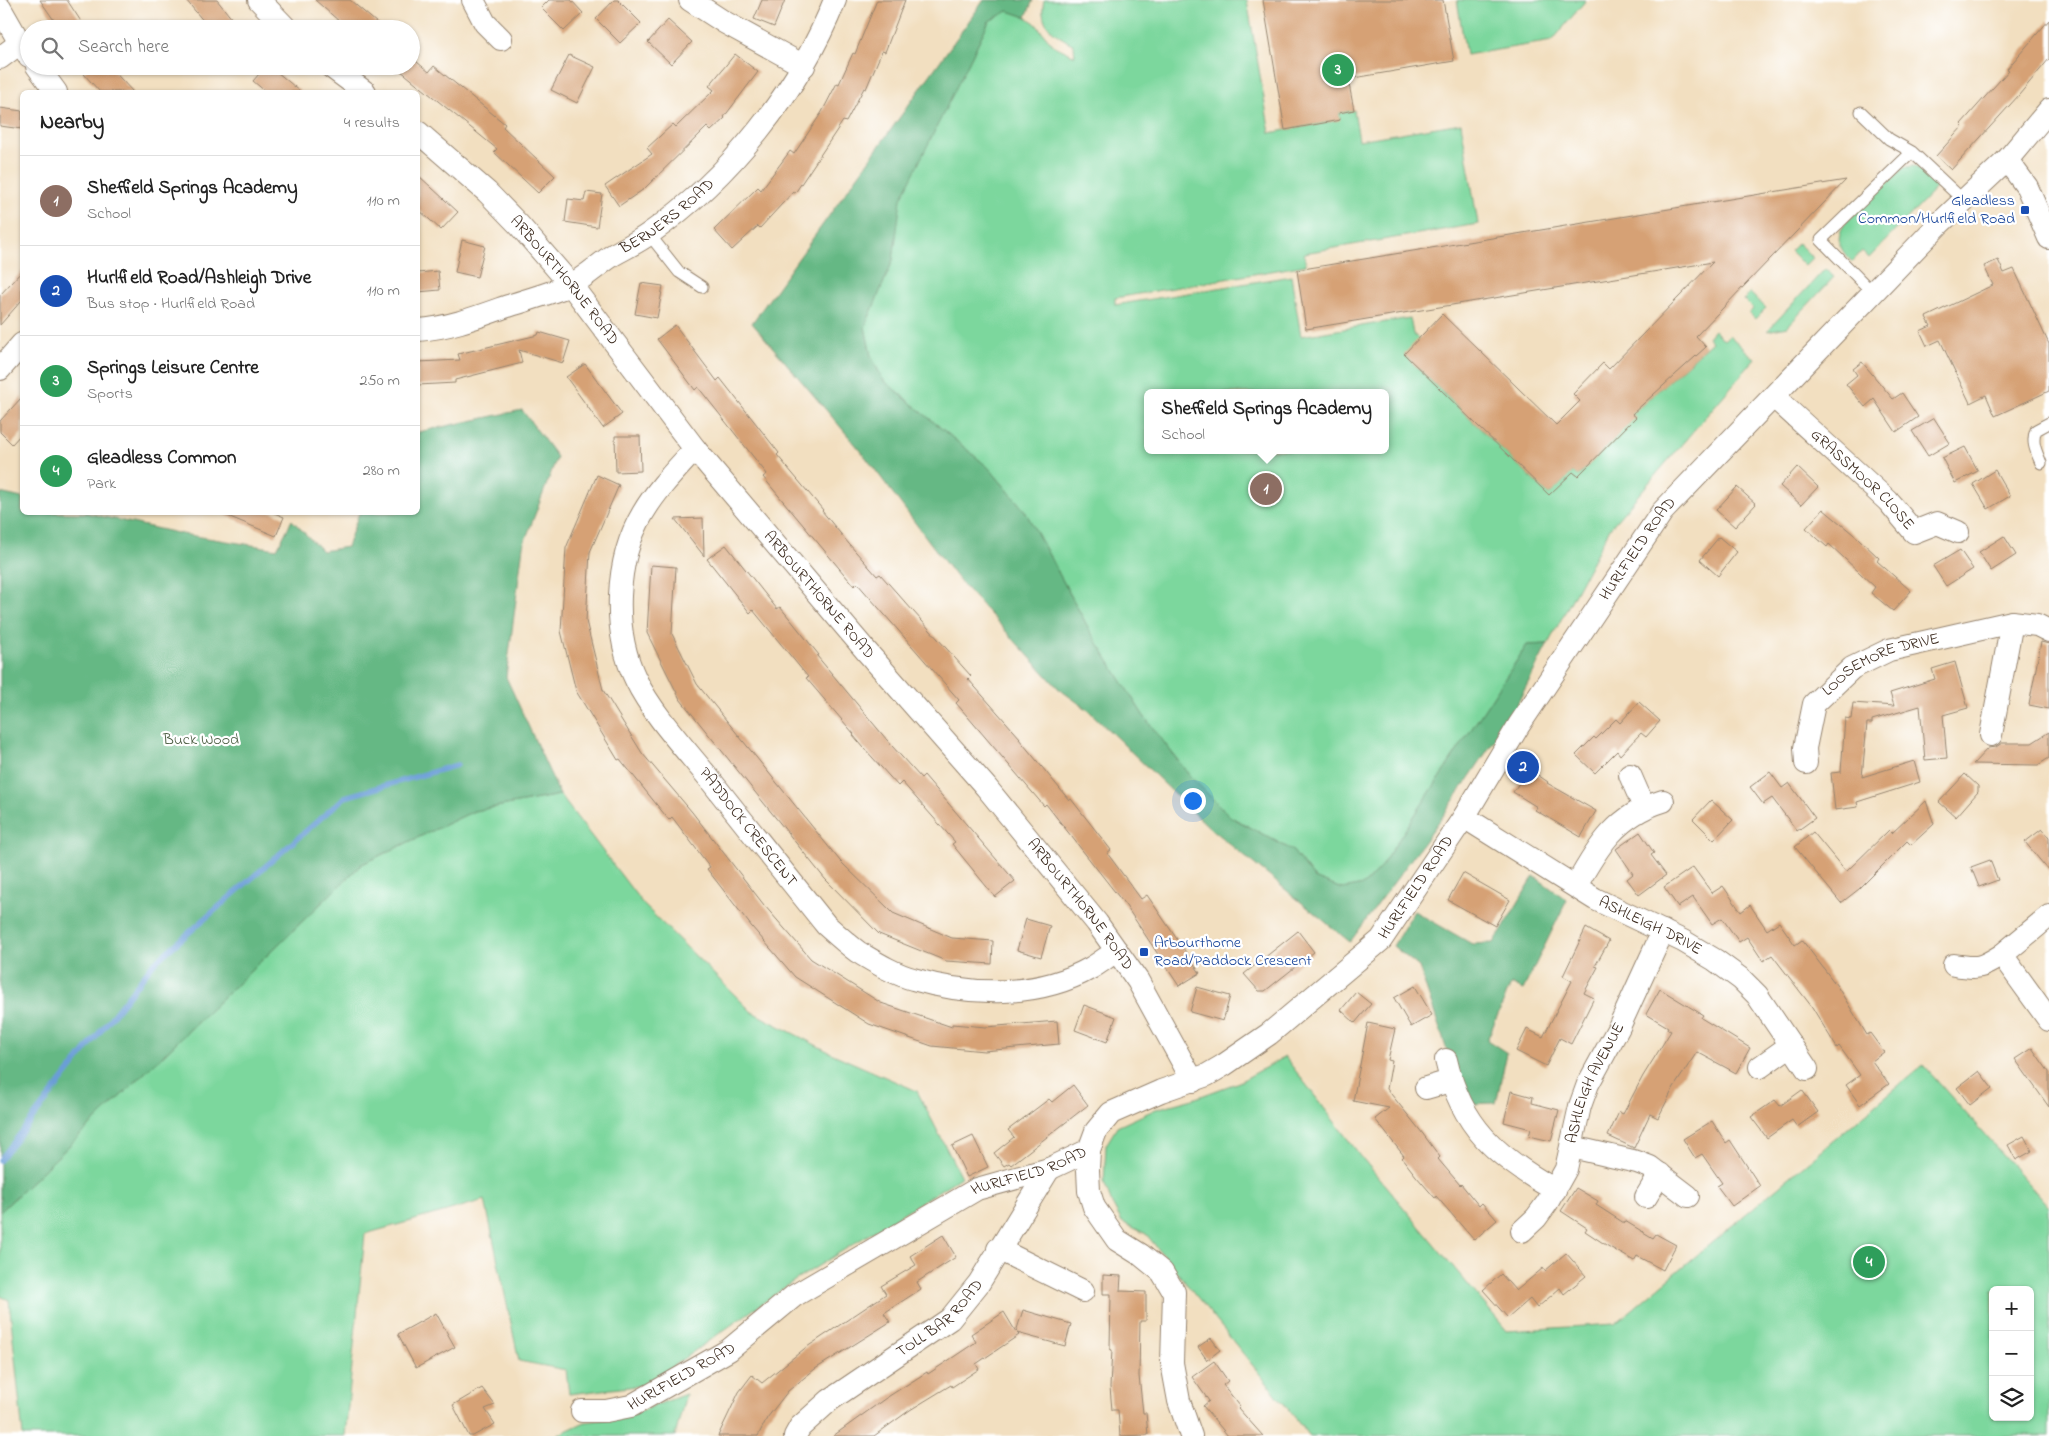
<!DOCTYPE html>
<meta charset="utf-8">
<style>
body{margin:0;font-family:"Indie Flower",sans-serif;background:#f6f6f6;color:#222}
.controls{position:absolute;right:15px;bottom:15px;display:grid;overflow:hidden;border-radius:8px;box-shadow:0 1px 4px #0004}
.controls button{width:45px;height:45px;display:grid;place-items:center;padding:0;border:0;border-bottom:1px solid #e0e0e0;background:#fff;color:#222;font:25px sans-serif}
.you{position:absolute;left:1192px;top:800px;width:18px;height:18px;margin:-12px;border:4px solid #fff;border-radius:50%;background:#1a73e8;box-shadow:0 0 0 8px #1a73e833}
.badge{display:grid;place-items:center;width:32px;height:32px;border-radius:50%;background:#0f766e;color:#fff;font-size:16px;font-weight:700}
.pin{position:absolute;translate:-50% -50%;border:2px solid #fff;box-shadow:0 1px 5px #0006}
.popup{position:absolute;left:1144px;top:389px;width:245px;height:65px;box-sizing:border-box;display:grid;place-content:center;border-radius:8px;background:#fff;filter:drop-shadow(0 1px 4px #0005);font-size:16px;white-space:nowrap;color:#767676}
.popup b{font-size:19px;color:#222}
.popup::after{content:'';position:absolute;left:50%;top:100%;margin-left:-10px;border:10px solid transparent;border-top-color:#fff}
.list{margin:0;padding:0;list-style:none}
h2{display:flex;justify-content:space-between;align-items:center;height:65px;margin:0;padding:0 20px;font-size:21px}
h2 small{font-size:16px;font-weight:400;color:#767676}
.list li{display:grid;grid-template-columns:32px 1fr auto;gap:15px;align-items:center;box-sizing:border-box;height:90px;padding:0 20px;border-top:1px solid #e0e0e0}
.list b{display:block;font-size:19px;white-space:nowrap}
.list p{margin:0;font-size:16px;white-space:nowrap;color:#767676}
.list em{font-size:16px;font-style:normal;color:#767676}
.icon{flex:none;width:28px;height:28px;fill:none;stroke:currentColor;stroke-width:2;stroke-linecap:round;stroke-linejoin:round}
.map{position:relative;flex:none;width:2049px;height:1436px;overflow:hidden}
.search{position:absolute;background:#fff;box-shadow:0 1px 4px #0004;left:20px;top:20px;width:400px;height:55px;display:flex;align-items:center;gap:12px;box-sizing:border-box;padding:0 18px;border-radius:28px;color:#767676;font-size:19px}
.panel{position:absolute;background:#fff;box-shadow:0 1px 4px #0004;left:20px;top:90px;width:400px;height:425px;border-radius:8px}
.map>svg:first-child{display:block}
.green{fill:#7cd79d;stroke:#5c805e;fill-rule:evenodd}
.forest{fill:#65b884;stroke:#507151}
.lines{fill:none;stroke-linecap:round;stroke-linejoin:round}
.stream{stroke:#6b9ed7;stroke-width:5.5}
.building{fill:#d6a174}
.lane-casing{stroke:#96846f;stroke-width:13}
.street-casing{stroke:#96846f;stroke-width:24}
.lane{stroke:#fff;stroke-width:11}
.street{stroke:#fff;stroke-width:22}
.transit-dot{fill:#1a4fb4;stroke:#fff;stroke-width:2}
.labels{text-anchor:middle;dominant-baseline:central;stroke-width:4.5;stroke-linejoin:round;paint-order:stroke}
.transit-label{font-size:16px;fill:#164399;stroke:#fff;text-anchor:end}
.street-label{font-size:16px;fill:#3b2a1e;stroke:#fff}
.park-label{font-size:16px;fill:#4e5e44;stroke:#fff}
</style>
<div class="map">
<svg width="2049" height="1436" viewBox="0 0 2049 1436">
<rect width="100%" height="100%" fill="#fff"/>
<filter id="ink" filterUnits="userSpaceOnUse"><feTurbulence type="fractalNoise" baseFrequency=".02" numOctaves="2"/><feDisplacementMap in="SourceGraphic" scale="10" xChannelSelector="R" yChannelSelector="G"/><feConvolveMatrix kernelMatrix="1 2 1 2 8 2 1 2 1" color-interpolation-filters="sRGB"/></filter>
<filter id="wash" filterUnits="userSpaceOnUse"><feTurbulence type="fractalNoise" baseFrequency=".0096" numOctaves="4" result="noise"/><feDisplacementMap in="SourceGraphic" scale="20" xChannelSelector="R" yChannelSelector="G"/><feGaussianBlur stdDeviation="1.12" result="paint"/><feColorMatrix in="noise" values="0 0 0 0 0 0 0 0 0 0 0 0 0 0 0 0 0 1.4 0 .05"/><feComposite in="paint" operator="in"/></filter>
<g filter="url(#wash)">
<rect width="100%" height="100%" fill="#f2dfc0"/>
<path class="green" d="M1044,0H1247L1270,133L1339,120V113L1354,110L1359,140L1461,123L1478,224L1304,253L1306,265L1115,298V305L1291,276L1301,336L1410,318L1413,334L1419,339L1404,355L1549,495L1573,472L1578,476L1635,417L1629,411L1641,406L1712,342L1708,337L1714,330L1724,340L1729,335L1755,359L1610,528L1548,644L1527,645L1380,868L1364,885L1342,889L1314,878L1292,850L1231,817L1189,775L1143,715L1090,631L1025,511L989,468L883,380L871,356L865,327L893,260L900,199L989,21L1008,11L1026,17L1035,23L1053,45L1075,56L1074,45C1055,34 1038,26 1044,0ZM1147,393H1385V450H1147Z
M1457,0H1586L1552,41L1466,55Z
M1913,166L1929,173L1940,184L1869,258L1862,251L1852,262C1839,248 1834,239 1846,222L1905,167Z
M1798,243L1813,258L1805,266L1790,251Z
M1825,269L1834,277L1787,327L1767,331Z
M1750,293L1766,308L1755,319L1749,313L1753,309L1744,300Z
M560,795L643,904L752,1012L835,1055L917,1091L961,1177L791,1283L646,1385L569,1394L566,1370L519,1361L485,1200L365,1234L345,1436H23L9,1300L0,1296V1212L362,864L474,811Z
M1285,1057L1363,1159L1507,1331L1615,1324L1923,1065L2049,1207V1436H1310L1146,1234L1122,1222L1112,1204L1104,1182L1106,1145L1117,1127L1156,1109L1193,1099L1239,1082ZM1993,1290H2030V1417H1993Z
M686,1394L675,1436H555L585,1422L624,1417Z"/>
<path class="forest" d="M984,0H1033L1026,17L1008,11L989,21L901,199L893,260L865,327L871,356L883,380L989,468L1025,511L1090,631L1143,715L1189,775L1231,817L1292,850L1314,878L1342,889L1364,885L1380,868L1527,645L1548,644L1511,716L1443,816L1350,942L1211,829L1088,710L1059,689L956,577L861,451L752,323Z
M522,410L557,457L523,546L506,677L560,795L474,811L362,864L0,1212V493L22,498V512L87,513L182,534L277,549L292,520L322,551L347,547L359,513L418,512V432Z
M1534,876L1567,900L1523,990L1511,984L1487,1040L1507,1053L1496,1103L1465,1104L1419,967L1393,946L1414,911L1472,944L1494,943Z"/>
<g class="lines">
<path class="stream" d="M0,1160L153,964L345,797L457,765"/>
</g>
<g id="blocks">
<path class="building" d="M40,0H67L86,29H60Z
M186,0H217L240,29H210Z
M315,0H350L384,29H348Z
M549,0H571L583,13L564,31L541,8Z
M614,0H618L641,23L620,43L596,19Z
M762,0H785L774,27L754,19Z
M877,0H905L885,52L882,51L866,89L864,88L846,122L843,121L795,193L793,192L760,228L758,226L732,250L714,230L758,187L761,190L790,151L794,154L822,112L837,83L839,84L853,53L855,54Z
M1263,0H1443L1454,61L1348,79L1354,110L1339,113L1340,120L1285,130Z
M668,20L692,42L671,64L648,42Z
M2049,20V59L2019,95L1951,170L1936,156L1963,126L1961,124L2009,70L2007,69Z
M735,54L758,72L724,117L725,118L711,131L707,127L644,189L619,206L605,186L652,154L647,148L673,124L676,127L714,90L709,86Z
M569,55L595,67L577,103L551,90Z
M411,57L429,72L434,66L505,124L503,127L555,176L538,193L494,152L497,149L395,66H411Z
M91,66H109L133,92H100L83,73Z
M265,67H271L301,92H266L253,81Z
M0,108L22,111V129L0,126Z
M418,175L458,212L441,230L418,209Z
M1846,180L1696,336L1706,347L1632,414L1636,417L1578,476L1573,472L1549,495L1404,354L1442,314L1556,425L1580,401L1573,394L1603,363L1609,369L1713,262L1306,329L1297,270Z
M586,192L602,194L597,227L565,222L568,199L584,201Z
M462,240L485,246L477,277L455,272Z
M1998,260L2004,273L2014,269L2049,344V391L1995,416L1986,395L1970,403L1940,340L1927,346L1920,331L1931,326L1926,317L1993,285L1984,266Z
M22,271V300L0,325V295Z
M438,271L440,290L418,292V273Z
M641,283L663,286L657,318L635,314Z
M675,325L717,381L720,378L779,453L777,455L823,510L822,511L849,544L877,576L880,574L971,676L968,679L1020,738L1019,739L1069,800L1071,799L1111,850L1107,853L1141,899L1147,895L1200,973L1179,986L1126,906L1046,804L1044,806L956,703L959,700L857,583L854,586L763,477L767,474L698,387L695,390L657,339Z
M539,332L570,341L563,363L519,350L522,363L455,380V383L418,385V362L460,360L458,354L538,335Z
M1862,362L1893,399L1902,393L1918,417L1896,432L1874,399L1865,407L1846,384L1857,375L1853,369Z
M585,364L622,414L603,428L566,377Z
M22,397V433L12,444L0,432V421Z
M1934,418L1950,443L1928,456L1912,431Z
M615,436H640L641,471L616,472Z
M1965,447L1978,471L1955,483L1942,458Z
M1797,467L1818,487L1801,505L1780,486Z
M1995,470L2010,496L1988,509L1973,484Z
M597,475L619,485L590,552L586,621L603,690L642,753L692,812L764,905L811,959L881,1003L952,1027V1024L986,1027L1057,1021L1059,1044L984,1051L932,1046L869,1024L795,977L752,927L707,869L710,867L672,817L669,820L620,759L618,760L576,691L561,631L566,548Z
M1737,487L1756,504L1735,527L1716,510Z
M1823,509L1859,539L1879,558L1877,561L1911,591L1893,611L1871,593L1875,587L1829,544L1827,547L1806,528Z
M218,512H272L284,517L276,536Z
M703,518L704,556L675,519Z
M2004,536L2016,555L1991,571L1979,552Z
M1719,537L1737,552L1718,576L1700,560Z
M726,545L777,609L780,607L790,619L819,655L817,656L892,746L921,778L924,775L1015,881L995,897L952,844L955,842L902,782L898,786L864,748L853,735L854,734L806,678L808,677L753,610L750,613L707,559Z
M1960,550L1973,569L1946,586L1933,566Z
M651,565L676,567L672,634L697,684L840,861L893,913L952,938L993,941L992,964L946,961L879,934L825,879L680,699L647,633Z
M2041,642L2049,644V709L2029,705Z
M1955,662L1968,708L1943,715L1947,758L1925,760L1920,706L1872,720V723H1867L1862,777L1914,761L1920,782L1857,802L1858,807L1835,810L1831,773L1841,772L1845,718L1851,719L1853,703L1894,706L1890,693L1935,679L1932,669Z
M1639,702L1660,721L1646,737L1641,733L1620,755L1617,751L1595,773L1576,755L1594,737L1596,739L1616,719L1620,723Z
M2049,732V758L2038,765L1973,764L1988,748L1996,747L2002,743H2032Z
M1529,769L1548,782L1547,783L1596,811L1581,837L1535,810L1537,807L1513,792Z
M1770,772L1782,788L1789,783L1815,818L1797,831L1772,798L1763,804L1750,787Z
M1965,774L1978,786V792L1956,817L1939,802Z
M1711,800L1733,820L1714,840L1693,819Z
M1926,801L1934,824L1911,845L1907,841L1859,889L1841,903L1795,847L1813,832L1846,872L1889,830L1892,833Z
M2042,829L2049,837V871L2025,842Z
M1640,832L1654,853L1651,855L1666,875L1639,895L1627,879L1633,874L1616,849Z
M1990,860L1998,880L1979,887L1971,867Z
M1693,867L1712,893L1723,886L1741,912L1750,905L1767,930L1779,922L1795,945L1802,940L1837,986L1867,1035L1870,1033L1884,1052L1872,1061L1889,1084L1860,1105L1846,1085L1860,1075L1839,1046L1837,1048L1812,1007L1772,955L1763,961L1747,937L1739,942L1722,918L1712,924L1693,897L1678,907L1664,887Z
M1463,873L1510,900L1495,926L1448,900Z
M1026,919L1050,926L1041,957L1017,950Z
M1586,928L1609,941L1595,966L1598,967L1584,993L1594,998L1571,1044L1560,1038L1546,1066L1516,1051L1527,1029L1543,1037L1572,981L1563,976Z
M1298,931L1314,952L1265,991H1259L1244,974Z
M1415,986L1432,1015L1411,1027L1394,998Z
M1197,987L1230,996L1223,1021L1190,1012Z
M1660,989L1703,1015L1701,1018L1750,1048L1736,1073L1697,1052L1674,1087L1658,1118L1650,1114L1634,1148L1608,1136L1619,1112L1623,1114L1643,1076L1671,1031L1667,1029L1668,1027L1646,1014Z
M1356,992L1371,1004L1355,1023L1341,1010Z
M1084,1005L1116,1017L1107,1042L1075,1030Z
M1368,1023L1395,1029L1388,1060L1392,1061L1387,1089L1423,1134L1440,1157L1438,1159L1460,1185L1461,1184L1479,1206L1482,1203L1497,1220L1474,1240L1436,1196L1435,1198L1416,1176L1402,1158L1404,1156L1375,1119L1389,1108L1353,1101Z
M2032,1048L2049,1072V1107L2015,1059Z
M1979,1071L1992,1088L1970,1105L1957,1088Z
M1073,1085L1088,1105L1011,1165L1009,1163L1004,1166L994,1153L1014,1137L1008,1130L1049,1099L1052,1102Z
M1802,1090L1818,1112L1797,1127L1792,1120L1767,1138L1751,1117L1775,1100L1780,1106Z
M1511,1091L1533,1097L1532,1103L1559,1110L1551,1141L1529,1136L1531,1129L1504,1122Z
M1712,1121L1726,1143L1730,1140L1760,1186L1732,1206L1717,1186L1722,1183L1702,1154L1695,1158L1683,1139Z
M973,1136L988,1167L967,1177L952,1146Z
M2024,1136L2032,1151L2016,1160L2008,1145Z
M1576,1188L1598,1201L1596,1205L1624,1223L1625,1221L1653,1238L1656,1234L1676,1245L1663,1270L1637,1256L1634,1261L1606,1245L1585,1231L1587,1228L1561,1211Z
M943,1235L956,1257L917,1282L921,1289L884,1313L890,1322L815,1369L788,1391L767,1418L758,1436H718L739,1392L752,1375L762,1383L804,1349L886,1294L881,1286L916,1265L910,1256Z
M1566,1253L1586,1276L1564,1294L1560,1288L1537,1308L1530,1299L1508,1318L1483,1290L1501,1274L1516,1291L1543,1268L1545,1271Z
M1103,1275L1121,1276L1120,1291L1146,1292V1321H1140L1139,1376L1143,1413H1146L1148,1435L1120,1436L1118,1410H1112L1110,1387L1112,1350L1110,1349L1111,1294H1103Z
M1023,1310L1071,1324L1065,1346L1017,1333L1019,1335L976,1364L979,1369L952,1387L951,1385L910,1410L874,1436H833L886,1398L927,1372L928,1374L976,1342L971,1334L1004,1312L1016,1332Z
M436,1313L455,1347L416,1368L398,1334Z
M1211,1338L1220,1350L1207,1360L1198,1347Z
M1214,1361L1228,1381L1223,1385L1240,1406L1238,1408L1263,1436H1228L1203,1406L1209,1401L1192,1377Z
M482,1388L495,1405L485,1409L495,1424L473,1436H469L453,1405Z"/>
</g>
</g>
<g filter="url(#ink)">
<use href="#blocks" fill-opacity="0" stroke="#96846f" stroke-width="1"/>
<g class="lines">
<g class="lane-casing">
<path id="lane" d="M1861,112L1889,139L1912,152L1963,200
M649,234L679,272L702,287
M1873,293L1821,240L1912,152
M2041,463C2036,451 2031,442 2036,430L2049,423"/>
</g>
<g class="street-casing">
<g id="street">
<path d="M259,0L287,29"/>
<path d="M473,0L485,23L501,39"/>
<path d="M690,0L724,22L804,66"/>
<path d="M0,8L20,43L29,56"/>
<path d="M0,58L20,43"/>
<path d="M37,66L56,92"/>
<path d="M330,66L365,92"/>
<path id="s1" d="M418,132L487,192L519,225L571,285L695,449L867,652L986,787L1097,923L1138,981L1193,1081"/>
<path d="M2007,160L2027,187L2049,238"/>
<path id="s2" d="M418,330C448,328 477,317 505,307C526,300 549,294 570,285C585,278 599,264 613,255C625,248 638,242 649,234C729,178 799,91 835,0"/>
<path d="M0,369L22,344"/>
<path id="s3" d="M1774,397L1888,501L1914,532L1937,523L1958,532"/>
<path id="s4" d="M695,449C677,469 657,489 643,513C615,560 612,631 636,680C651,712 686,750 708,777C747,827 787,876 826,925C836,934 847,944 858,952C875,962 894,974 913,979C970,996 1038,998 1091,968C1100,963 1108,956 1117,951"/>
<path d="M1991,735L2012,622"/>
<path id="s5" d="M1806,763L1805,748L1814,704L1852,668L1889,650L2012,622L2037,625L2049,631"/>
<path d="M1630,775L1644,807"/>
<path id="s6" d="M1464,817L1595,899L1683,941L1715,960L1741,979L1757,995L1807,1069"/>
<path d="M1576,886C1598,846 1617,815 1663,801"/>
<path d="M2049,916L2002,955L2049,1020"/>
<path d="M1954,965C1979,969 1981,968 2002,955"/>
<path d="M1446,1060C1461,1127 1497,1157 1555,1190"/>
<path d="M1760,1067L1791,1045"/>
<path d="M1426,1088L1450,1081"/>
<path d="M1572,1147L1637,1162L1650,1167L1688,1196"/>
<path d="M1646,1197L1660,1174"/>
<path id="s7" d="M1522,1231L1536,1218L1547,1203L1566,1169L1580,1106L1588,1084L1619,1027L1663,931"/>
<path d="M998,1249L1083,1291"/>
<path id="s8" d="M582,1411H606L631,1406L729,1350L794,1296L977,1189L1049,1169L1089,1150"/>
<path id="s9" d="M795,1436L800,1427L830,1400L950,1319L979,1283L1049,1169"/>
<path id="s10" d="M1191,1436L1179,1401L1172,1363L1174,1292L1162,1272L1141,1255L1117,1240L1094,1207L1089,1191L1088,1170L1089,1150L1096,1131L1111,1113L1161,1091L1207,1075L1224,1065L1269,1034L1381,940L1464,817L1519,725L1662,512L1939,224L2007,160L2049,110"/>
</g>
</g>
<use href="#lane" class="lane"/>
<use href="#street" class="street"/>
</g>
</g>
<g class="transit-dot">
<rect x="2020" y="205" width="10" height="10" rx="2.5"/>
<rect x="1139" y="947" width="10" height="10" rx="2.5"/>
</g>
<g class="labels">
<g class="transit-label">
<text x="2015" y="201">Gleadless<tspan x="2015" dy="18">Common/Hurlfield Road</tspan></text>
<text x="1154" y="943" text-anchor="start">Arbourthorne<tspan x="1154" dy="18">Road/Paddock Crescent</tspan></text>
</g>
<g class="street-label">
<text stroke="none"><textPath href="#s2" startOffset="278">BERNERS ROAD</textPath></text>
<text stroke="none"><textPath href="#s1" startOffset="209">ARBOURTHORNE ROAD</textPath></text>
<text stroke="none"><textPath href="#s3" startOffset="121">GRASSMOOR CLOSE</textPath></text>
<text stroke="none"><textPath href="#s10" startOffset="1159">HURLFIELD ROAD</textPath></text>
<text stroke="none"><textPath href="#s1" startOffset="614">ARBOURTHORNE ROAD</textPath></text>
<text stroke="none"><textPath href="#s5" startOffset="140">LOOSEMORE DRIVE</textPath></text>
<text stroke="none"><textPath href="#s4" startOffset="441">PADDOCK CRESCENT</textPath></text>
<text stroke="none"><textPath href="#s10" startOffset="754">HURLFIELD ROAD</textPath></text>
<text stroke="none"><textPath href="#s1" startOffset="1019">ARBOURTHORNE ROAD</textPath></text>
<text stroke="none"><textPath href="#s6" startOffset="216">ASHLEIGH DRIVE</textPath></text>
<text stroke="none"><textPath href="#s7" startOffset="168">ASHLEIGH AVENUE</textPath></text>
<text stroke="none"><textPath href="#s8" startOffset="514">HURLFIELD ROAD</textPath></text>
<text stroke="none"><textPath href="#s9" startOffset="188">TOLL BAR ROAD</textPath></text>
<text stroke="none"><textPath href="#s8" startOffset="108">HURLFIELD ROAD</textPath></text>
</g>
<g class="park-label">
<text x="201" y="740">Buck Wood</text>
</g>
</g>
</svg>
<div class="controls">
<button>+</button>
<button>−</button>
<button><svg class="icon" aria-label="layers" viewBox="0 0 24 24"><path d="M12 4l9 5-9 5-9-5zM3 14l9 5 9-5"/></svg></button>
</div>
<div class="you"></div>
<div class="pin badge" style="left:1266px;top:489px;background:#8d6e63">1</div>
<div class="popup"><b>Sheffield Springs Academy</b>School</div>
<div class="pin badge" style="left:1523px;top:767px;background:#1a4fb4">2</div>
<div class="pin badge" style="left:1338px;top:70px;background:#2e9e5b">3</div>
<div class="pin badge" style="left:1869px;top:1262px;background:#2e9e5b">4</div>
<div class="search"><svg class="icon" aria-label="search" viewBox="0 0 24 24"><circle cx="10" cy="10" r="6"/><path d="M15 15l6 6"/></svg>Search here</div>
<section class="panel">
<h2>Nearby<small>4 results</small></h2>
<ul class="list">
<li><span class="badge" style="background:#8d6e63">1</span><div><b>Sheffield Springs Academy</b><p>School</p></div><em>110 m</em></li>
<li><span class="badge" style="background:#1a4fb4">2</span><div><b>Hurlfield Road/Ashleigh Drive</b><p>Bus stop · Hurlfield Road</p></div><em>110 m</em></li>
<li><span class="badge" style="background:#2e9e5b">3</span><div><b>Springs Leisure Centre</b><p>Sports</p></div><em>250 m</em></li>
<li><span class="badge" style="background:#2e9e5b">4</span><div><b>Gleadless Common</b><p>Park</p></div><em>280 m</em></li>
</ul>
</section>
</div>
